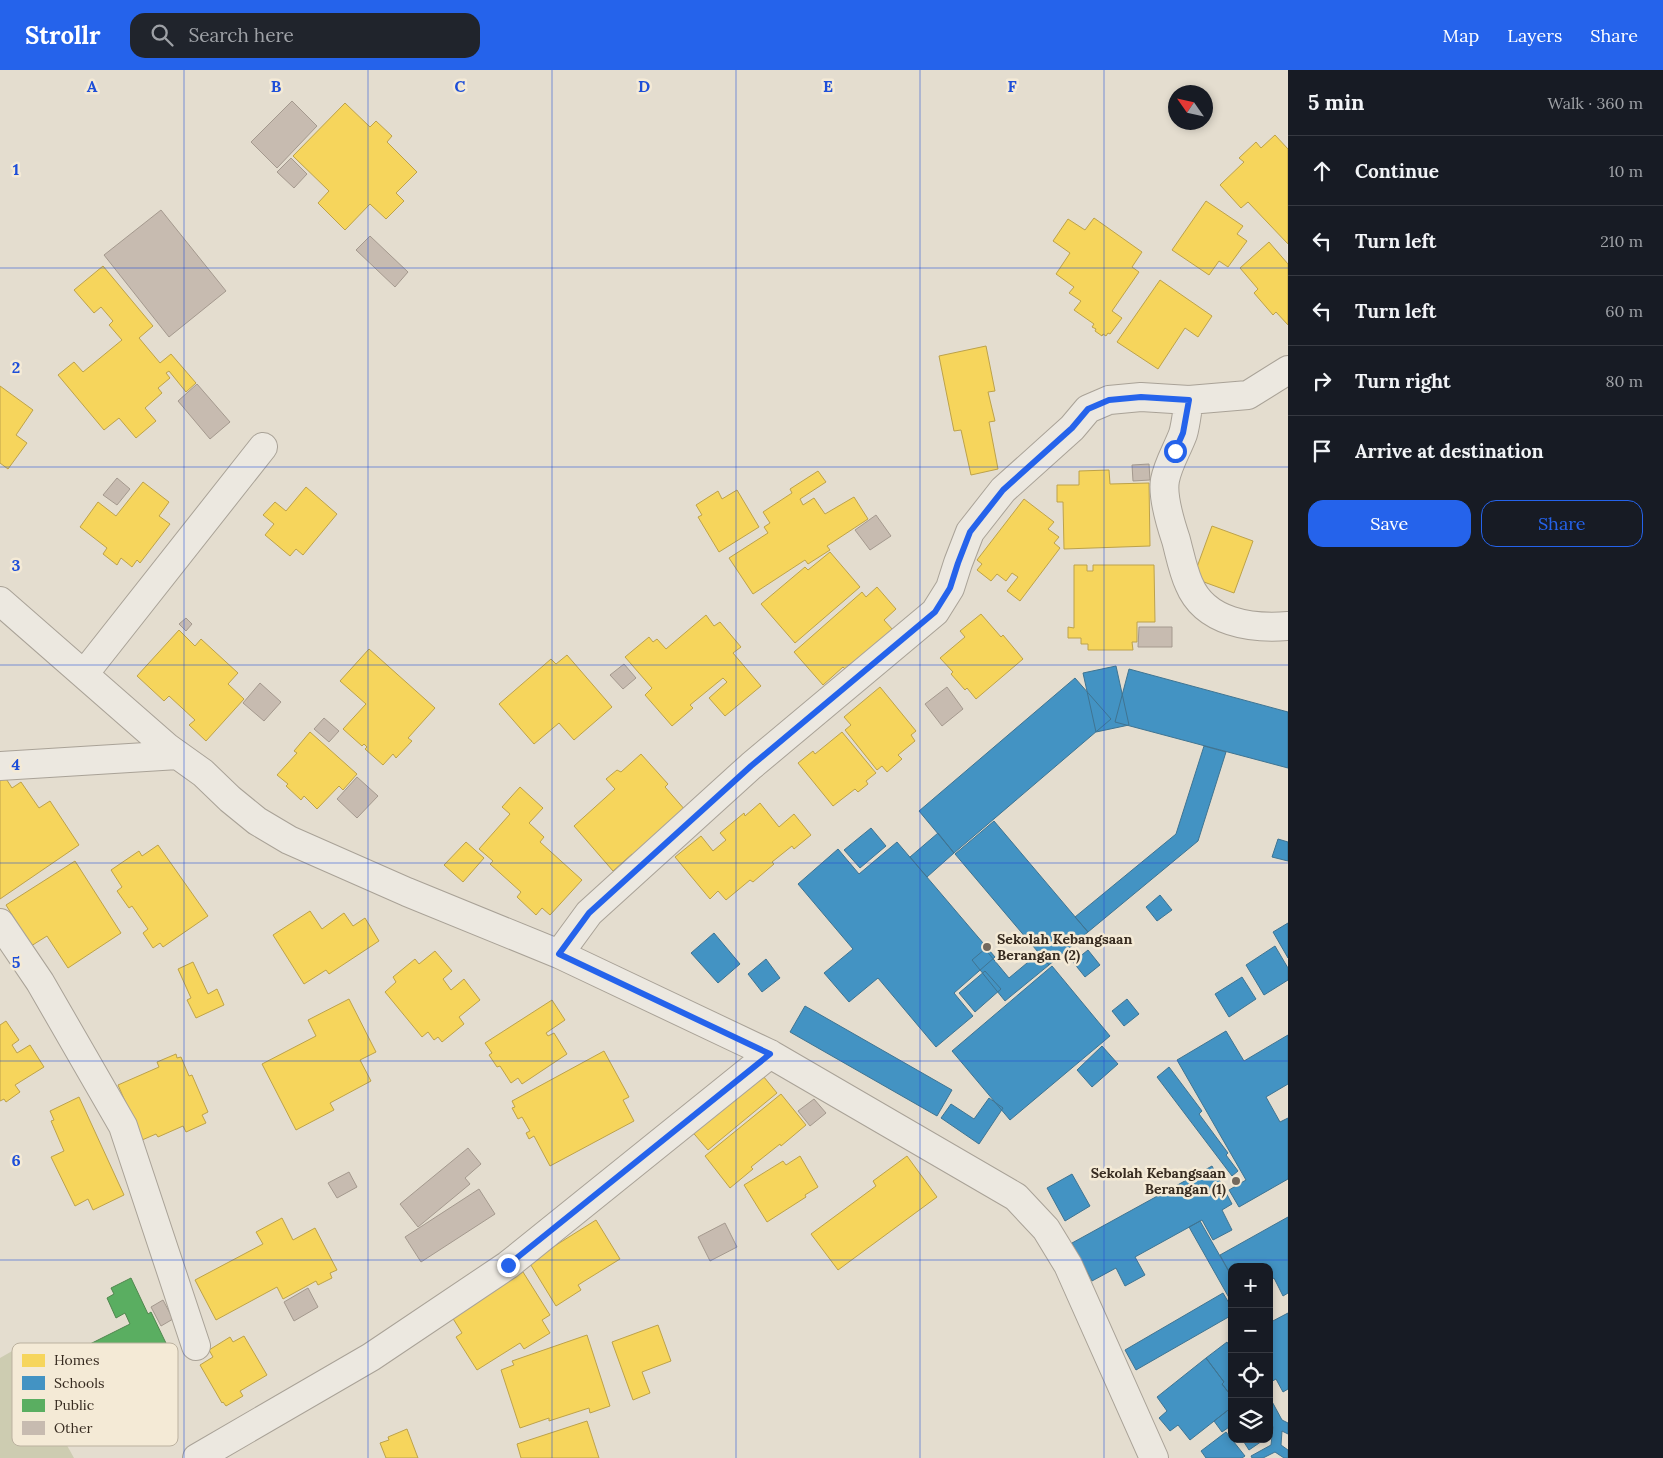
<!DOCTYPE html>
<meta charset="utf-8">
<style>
body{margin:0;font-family:Lora,serif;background:#20242c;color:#f1f3f6}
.controls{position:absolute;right:15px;bottom:15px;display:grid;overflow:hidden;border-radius:10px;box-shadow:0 2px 8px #0003}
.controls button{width:45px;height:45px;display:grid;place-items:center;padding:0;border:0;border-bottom:1px solid #363941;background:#171b24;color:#f1f3f6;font:25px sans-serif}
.compass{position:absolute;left:1168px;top:15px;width:45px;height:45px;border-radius:50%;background:#171b24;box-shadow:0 2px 8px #0003;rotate:304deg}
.stop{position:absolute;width:15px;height:15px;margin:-11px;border:4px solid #2563eb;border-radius:50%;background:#fff}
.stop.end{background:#2563eb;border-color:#fff;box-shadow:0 1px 5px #0008}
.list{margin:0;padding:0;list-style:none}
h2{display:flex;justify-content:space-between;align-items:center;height:65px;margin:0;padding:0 20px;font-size:21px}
h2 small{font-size:16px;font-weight:400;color:#9ea1a6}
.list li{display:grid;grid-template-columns:32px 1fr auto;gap:15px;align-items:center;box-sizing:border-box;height:70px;padding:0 20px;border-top:1px solid #363941}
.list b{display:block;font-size:19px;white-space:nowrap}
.list em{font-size:16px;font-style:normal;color:#9ea1a6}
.actions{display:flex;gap:10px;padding:15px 20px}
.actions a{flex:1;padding:11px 0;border:1px solid #2563eb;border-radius:15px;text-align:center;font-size:18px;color:#2563eb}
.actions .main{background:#2563eb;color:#fff}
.icon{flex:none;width:28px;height:28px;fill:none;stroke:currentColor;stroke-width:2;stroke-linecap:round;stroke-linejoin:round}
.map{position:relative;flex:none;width:1288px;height:1388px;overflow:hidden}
header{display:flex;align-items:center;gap:30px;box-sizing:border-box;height:70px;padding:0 25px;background:#2563eb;color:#fff}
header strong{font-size:24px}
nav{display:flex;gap:28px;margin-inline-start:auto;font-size:18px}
.search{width:350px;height:45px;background:#20242c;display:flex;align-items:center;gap:12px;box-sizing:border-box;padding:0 18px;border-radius:15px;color:#9ea1a6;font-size:19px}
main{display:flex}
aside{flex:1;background:#171b24}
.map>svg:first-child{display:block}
.cemetery{fill:#cdccb1}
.homes{fill:#f6d55c;stroke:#bda24a}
.schools{fill:#4393c3;stroke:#3f7492}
.public{fill:#5aae61;stroke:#50874e}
.building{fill:#c7bbb0;stroke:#a4998e}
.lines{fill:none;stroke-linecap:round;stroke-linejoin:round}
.minor-casing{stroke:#a9a297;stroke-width:30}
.minor{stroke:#ece8e0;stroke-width:28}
.route{stroke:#2563eb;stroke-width:6}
.grid{fill:none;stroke:#1d4ed8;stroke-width:1;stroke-opacity:0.55}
.poi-dot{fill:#74695d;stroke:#f4ead6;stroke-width:2}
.labels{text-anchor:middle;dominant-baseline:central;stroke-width:5;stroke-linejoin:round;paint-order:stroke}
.poi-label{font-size:14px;font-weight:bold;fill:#372b20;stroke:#f4ead6;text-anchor:start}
.key{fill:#f4ead6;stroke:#bbb19f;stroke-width:1}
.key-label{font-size:14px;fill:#372b20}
.grid-label{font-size:16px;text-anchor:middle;font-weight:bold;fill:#1d4ed8;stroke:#f4ead6;stroke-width:5;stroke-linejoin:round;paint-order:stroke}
</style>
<header>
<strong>Strollr</strong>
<div class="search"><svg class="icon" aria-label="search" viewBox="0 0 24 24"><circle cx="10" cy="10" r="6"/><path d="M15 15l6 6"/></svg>Search here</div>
<nav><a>Map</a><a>Layers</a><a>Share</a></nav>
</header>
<main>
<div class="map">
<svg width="1288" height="1388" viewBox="0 0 1288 1388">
<rect width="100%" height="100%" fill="#e4ddcf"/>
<path class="cemetery" d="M14,1280L74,1388H0V1288Z"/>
<path class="homes" d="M345,33L370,57L376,51L392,66L387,72L417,102L396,123L404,131L386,149L370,134L345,160L318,133L329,121L293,86Z
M1275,65L1288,79V174L1248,132L1241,138L1220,115L1244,92L1239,88L1256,72L1261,78Z
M1206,131L1243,156L1237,164L1247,171L1228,197L1219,191L1209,205L1172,180Z
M1094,148L1142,182L1132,197L1139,202L1112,241L1122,248L1110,264L1108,263L1106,266L1103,264L1102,266L1095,261L1096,259L1092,257L1094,254L1074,240L1081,231L1069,223L1074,217L1056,204L1070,183L1053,171L1068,149L1085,160Z
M1269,172L1288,194V255L1276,242L1273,245L1254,223L1258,219L1240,198Z
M103,196L153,256L139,268L160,293L171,284L196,313L186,322L169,301L166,303L170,308L158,318L162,323L145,338L156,351L136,368L119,348L104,360L58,305L74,292L83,302L122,270L109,255L113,251L101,237L94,243L74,220Z
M1160,210L1212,246L1198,267L1185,258L1158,299L1117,272Z
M986,276L995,321L988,322L995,351L989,352L998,399L971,405L961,360L954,361L939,286Z
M0,316L33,340L16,365L27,373L8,399L0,393Z
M1109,400L1110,414L1149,413L1150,476L1064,479L1063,432H1057V415H1079V401Z
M818,401L826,412L800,429L803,435L814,428L825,444L854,427L868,449L827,476L830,480L808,494L805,490L753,524L729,488L768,463L764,457L770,453L763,442L792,423L790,419Z
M143,412L169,432L159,446L170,454L140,493L137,490L132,497L121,488L117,495L103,484L107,478L80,457L98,432L116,446Z
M306,417L337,444L303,485L296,479L290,486L265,465L274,454L263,445L275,432L286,441Z
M737,420L759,457L719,482L698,447L702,445L696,435L718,421L722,429Z
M1024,429L1054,452L1048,459L1059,467L1054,473L1060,478L1020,531L1007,521L1018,507L1012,503L1006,511L997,504L991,511L977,500L982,494L977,490Z
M1212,456L1253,471L1234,523L1193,508Z
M830,482L860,517L795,573L761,534L805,497L808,500Z
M1074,495H1087V501H1093V495H1154L1155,552H1137V572H1132L1133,580H1088V574H1081V568H1068V557L1074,558Z
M877,517L896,539L884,550L893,560L847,601L843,597L823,615L794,582L862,522L866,527Z
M981,544L1001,567L1003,565L1023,589L976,629L967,618L965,620L951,604L953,602L940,588L965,567L960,561Z
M706,545L714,556L720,552L741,577L733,583L761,616L725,646L709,628L727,612L723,608L690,635L693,638L672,656L645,625L652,618L625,587L649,567L653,572L657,569L666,579Z
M179,560L195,576L201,569L238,603L228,614L244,629L206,671L189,655L195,650L169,626L164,631L137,606Z
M369,579L435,638L408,668L412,671L396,688L393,684L383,695L365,679L367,677L364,674L362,676L343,659L366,634L340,611Z
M567,585L612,637L574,670L559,653L534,674L499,634L551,589L556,594Z
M880,617L916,661L911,665L915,671L898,685L902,689L887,702L882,696L877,700L845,660L851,655L844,647Z
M310,662L357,704L343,720L339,716L317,739L304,726L301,730L286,716L288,714L277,705L297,683L294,681Z
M842,662L876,703L866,711L868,714L858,722L855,719L833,736L798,693L813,681L815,684Z
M641,684L668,714L665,717L686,741L634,786L632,784L613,801L574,756L615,719L606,709L617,700L621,702Z
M3,704L12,718L21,712L39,738L50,731L79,775L0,829V706Z
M520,717L543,738L529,753L544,767L540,772L582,810L550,845L542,838L536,845L517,827L521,822L490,794L493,791L479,779L510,744L502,737Z
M760,733L779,757L794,744L811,765L794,779L792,776L772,792L774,794L753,812L750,810L726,830L718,821L710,829L675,787L701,766L713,781L726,770L720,763L744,743L745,746Z
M466,772L484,788L463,812L444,795Z
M158,775L208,846L163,877L160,873L153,878L143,863L148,859L132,836L129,838L117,821L122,817L111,800L139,781L142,786Z
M75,791L121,863L68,898L47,866L31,876L6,835Z
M310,841L322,859L344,843L353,856L365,848L379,871L329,904L326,900L304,914L273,865Z
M435,881L452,901L443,909L451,920L464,909L480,930L459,947L464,954L442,972L438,967L434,970L428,962L422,967L385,922L396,912L393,907L415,889L419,894Z
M193,892L208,924L217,919L224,935L196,948L187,930L191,928L178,899Z
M349,929L376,982L360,990L371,1011L330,1033L334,1040L296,1060L262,994L316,966L308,950Z
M552,930L565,950L546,963L548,966L554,963L567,984L522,1014L518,1008L511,1013L500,996L497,997L489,985L492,983L485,973Z
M6,951L19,970L12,975L17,983L30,975L44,997L15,1015L20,1022L6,1032L4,1029L0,1031V955Z
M604,981L629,1027L623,1030L634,1051L550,1096L534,1066L529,1069L526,1063L530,1061L522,1047L518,1049L512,1038L515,1037L512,1031Z
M176,984L177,988L181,987L189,1006L192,1005L208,1042L202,1045L206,1053L186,1062L183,1056L158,1067L156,1064L142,1070L118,1015L159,997L157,992Z
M759,1001L777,1023L708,1080L689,1058Z
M781,1024L806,1055L781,1076L780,1074L751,1097L753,1099L730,1118L705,1086Z
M79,1027L124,1125L93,1140L88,1129L75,1136L51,1087L64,1081L51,1051L54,1050L50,1041Z
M800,1086L818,1117L805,1125L806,1127L767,1152L744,1115L783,1091L786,1095Z
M907,1086L937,1127L838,1200L811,1164L876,1116L873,1111Z
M282,1148L293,1170L315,1158L337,1200L330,1203L332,1208L318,1215L316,1211L283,1229L277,1217L216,1250L195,1210L263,1174L256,1162Z
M596,1150L620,1189L578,1215L581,1220L556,1236L529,1192Z
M523,1202L550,1245L542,1250L550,1263L524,1279L520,1273L477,1300L456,1267L462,1263L452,1247Z
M658,1255L671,1291L642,1302L650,1323L633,1330L612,1272Z
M587,1265L610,1336L590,1343L589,1338L549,1351V1348L520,1358L501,1300L514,1295L512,1291Z
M244,1266L267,1305L240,1321L243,1326L226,1336L223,1332L222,1333L200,1295L213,1287L209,1280L230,1267L233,1272Z
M587,1351L599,1388H521L517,1374Z
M407,1359L418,1388H386L380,1373L389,1370L388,1367Z"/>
<path class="schools" d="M1116,596L1129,655L1096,662L1083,603Z
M1129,599L1288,642V698L1115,652Z
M1075,608L1111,649L954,783L919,741Z
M1204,676L1226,682L1198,771L1088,862L1075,847L1176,764Z
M994,751L1088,862L1049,895L955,784Z
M871,758L886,776L860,798L844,780Z
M938,763L954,783L927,807L910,787Z
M1278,769L1288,772V791L1272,787Z
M897,772L995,887L954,923L973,946L936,977L878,908L849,932L824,903L853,879L798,814L838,779L859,804Z
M1160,825L1172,840L1157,851L1146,837Z
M1288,853V888L1273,862Z
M714,863L740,894L718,913L691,883Z
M1275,876L1288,898V910L1264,925L1246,895Z
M985,879L1009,908L1039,883L1049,895L1005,931L972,890Z
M1088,880L1100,895L1085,907L1073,892Z
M766,889L780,908L762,922L748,904Z
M1052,896L1110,966L1010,1050L952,981Z
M985,901L1001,919L975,942L959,923Z
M1242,907L1256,929L1229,947L1215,924Z
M1127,929L1139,944L1124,956L1112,941Z
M805,936L952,1020L937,1046L790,962Z
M1226,961L1244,991L1288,965V1014L1266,1027L1280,1052L1288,1048V1109L1239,1137L1229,1120L1246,1110L1177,990Z
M1102,976L1118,994L1092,1017L1077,1000Z
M1169,997L1202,1041L1199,1044L1228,1083L1226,1085L1238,1101L1232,1106L1157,1007Z
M989,1028L1003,1038L979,1074L941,1048L951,1034L974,1049Z
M1212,1096L1232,1134L1222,1140L1232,1160L1213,1170L1202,1150L1135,1187L1145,1205L1125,1216L1116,1198L1092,1211L1072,1173Z
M1072,1104L1090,1136L1065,1151L1047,1118Z
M1288,1147V1223L1283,1226L1274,1208L1269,1211V1197H1232V1207L1220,1185Z
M1200,1151L1232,1207V1233L1189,1157Z
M1223,1223L1232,1238V1245L1136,1300L1125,1280Z
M1288,1243V1319L1283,1322L1276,1309L1269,1313V1253Z
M1227,1272L1232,1281V1327L1222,1314L1224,1312L1206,1288Z
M1206,1288L1224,1312L1222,1314L1232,1327V1337L1190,1370L1178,1355L1170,1361L1159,1348L1167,1341L1157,1327Z
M1269,1326L1282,1350L1288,1353V1364L1282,1361L1281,1375L1288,1380V1388H1284L1275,1382L1263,1388H1252L1251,1386L1271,1375L1273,1357L1269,1349Z
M1232,1337V1355L1222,1362L1214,1351Z
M1226,1362L1245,1386L1242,1388H1206L1201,1381Z
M1242,1369H1265L1249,1380Z"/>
<path class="public" d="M131,1208L148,1244L151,1242L177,1296L100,1334L94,1321L83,1327L71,1302L84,1296L76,1281L130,1254L125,1243L116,1248L107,1228L114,1224L111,1218Z"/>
<path class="building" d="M292,31L317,56L277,98L251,72Z
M291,88L307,104L294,118L277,102Z
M161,140L226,221L169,267L104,185Z
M370,166L408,202L395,217L356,180Z
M197,314L230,352L210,369L178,331Z
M1149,394L1150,410L1133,411L1132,395Z
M117,408L130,419L117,435L103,425Z
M876,445L891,466L870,480L855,460Z
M186,548L192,554L186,561L179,554Z
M1139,557H1172V577H1138Z
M624,594L636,608L623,619L610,605Z
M260,613L281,632L264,651L243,633Z
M947,617L963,639L942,656L925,634Z
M324,648L339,661L329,672L314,659Z
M357,707L378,726L357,748L337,729Z
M814,1029L826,1043L810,1056L798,1041Z
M468,1078L481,1094L465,1108L470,1114L418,1157L400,1134Z
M349,1102L357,1117L337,1128L328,1113Z
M479,1119L495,1144L421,1192L405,1167Z
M725,1153L737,1177L710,1191L698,1167Z
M308,1218L318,1237L294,1251L284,1232Z
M163,1230L173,1249L161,1256L151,1237Z"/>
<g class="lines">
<g class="minor-casing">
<path id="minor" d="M1189,330C1187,341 1186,354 1183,364C1177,380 1168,394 1165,410C1162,426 1171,455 1176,470C1180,485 1183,501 1189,514C1205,553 1252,559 1288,556
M0,531L168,678L203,703L230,729L257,751L289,770L407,822L559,884
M84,604L263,377
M0,696L178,685
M0,853L40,912L123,1056L196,1276
M197,1388L371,1287L508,1195L770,984
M1154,1388L1068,1195L1046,1159L1016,1127L770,984L559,884L589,843L751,696L935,542L950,518L958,493L970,462L1003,420L1072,358L1088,339L1109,330L1141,327L1189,330L1248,325L1288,300"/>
</g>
<use href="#minor" class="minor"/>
</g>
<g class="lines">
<path class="route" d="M508,1195L770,984L559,884L589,843L751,696L935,542L950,518L958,493L970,462L1003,420L1072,358L1088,339L1109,330L1141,327L1189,330L1183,363L1175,381"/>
</g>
<path class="grid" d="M184,0V1388M368,0V1388M552,0V1388M736,0V1388M920,0V1388M1104,0V1388M0,198H1288M0,397H1288M0,595H1288M0,793H1288M0,991H1288M0,1190H1288"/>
<g class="poi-dot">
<circle cx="987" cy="877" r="5"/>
<circle cx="1236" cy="1111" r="5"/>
</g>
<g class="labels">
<g class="poi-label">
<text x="997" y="869">Sekolah Kebangsaan<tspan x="997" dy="16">Berangan (2)</tspan></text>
<text x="1226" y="1103" text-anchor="end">Sekolah Kebangsaan<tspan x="1226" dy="16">Berangan (1)</tspan></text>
</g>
</g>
<rect x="12" y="1273" width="166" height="103" rx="8" class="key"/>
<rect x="22" y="1284" width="23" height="13" fill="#f6d55c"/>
<rect x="22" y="1306" width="23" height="14" fill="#4393c3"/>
<rect x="22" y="1329" width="23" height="13" fill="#5aae61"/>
<rect x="22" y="1351" width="23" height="14" fill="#c7bbb0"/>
<g class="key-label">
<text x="54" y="1295">Homes</text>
<text x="54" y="1318">Schools</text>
<text x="54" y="1340">Public</text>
<text x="54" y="1363">Other</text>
</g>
<g class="grid-label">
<text x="92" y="22">A</text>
<text x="276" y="22">B</text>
<text x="460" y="22">C</text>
<text x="644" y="22">D</text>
<text x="828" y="22">E</text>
<text x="1012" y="22">F</text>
<text x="16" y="105">1</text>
<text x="16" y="303">2</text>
<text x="16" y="501">3</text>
<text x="16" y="700">4</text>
<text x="16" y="898">5</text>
<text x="16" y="1096">6</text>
</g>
</svg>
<div class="controls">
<button>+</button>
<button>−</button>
<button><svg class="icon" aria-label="locate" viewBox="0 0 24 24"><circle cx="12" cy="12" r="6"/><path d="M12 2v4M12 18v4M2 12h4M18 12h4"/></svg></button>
<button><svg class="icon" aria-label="layers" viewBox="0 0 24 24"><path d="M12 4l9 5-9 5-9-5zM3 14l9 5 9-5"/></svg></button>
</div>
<svg class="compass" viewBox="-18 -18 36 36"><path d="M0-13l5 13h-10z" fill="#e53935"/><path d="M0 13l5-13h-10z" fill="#9ea1a6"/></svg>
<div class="stop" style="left:1175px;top:381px"></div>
<div class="stop end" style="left:508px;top:1195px"></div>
</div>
<aside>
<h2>5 min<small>Walk · 360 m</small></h2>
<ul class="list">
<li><svg class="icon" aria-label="ahead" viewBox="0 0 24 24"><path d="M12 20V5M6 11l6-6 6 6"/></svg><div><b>Continue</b></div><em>10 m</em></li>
<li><svg class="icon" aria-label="left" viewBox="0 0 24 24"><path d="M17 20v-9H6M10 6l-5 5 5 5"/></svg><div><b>Turn left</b></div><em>210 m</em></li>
<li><svg class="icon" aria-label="left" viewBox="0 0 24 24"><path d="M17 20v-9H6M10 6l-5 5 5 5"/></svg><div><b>Turn left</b></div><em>60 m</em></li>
<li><svg class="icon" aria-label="right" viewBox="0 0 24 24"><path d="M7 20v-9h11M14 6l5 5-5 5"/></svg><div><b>Turn right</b></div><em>80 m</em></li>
<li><svg class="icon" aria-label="arrive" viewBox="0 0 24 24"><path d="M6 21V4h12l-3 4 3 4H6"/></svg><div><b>Arrive at destination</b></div></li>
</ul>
<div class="actions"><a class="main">Save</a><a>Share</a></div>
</aside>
</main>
